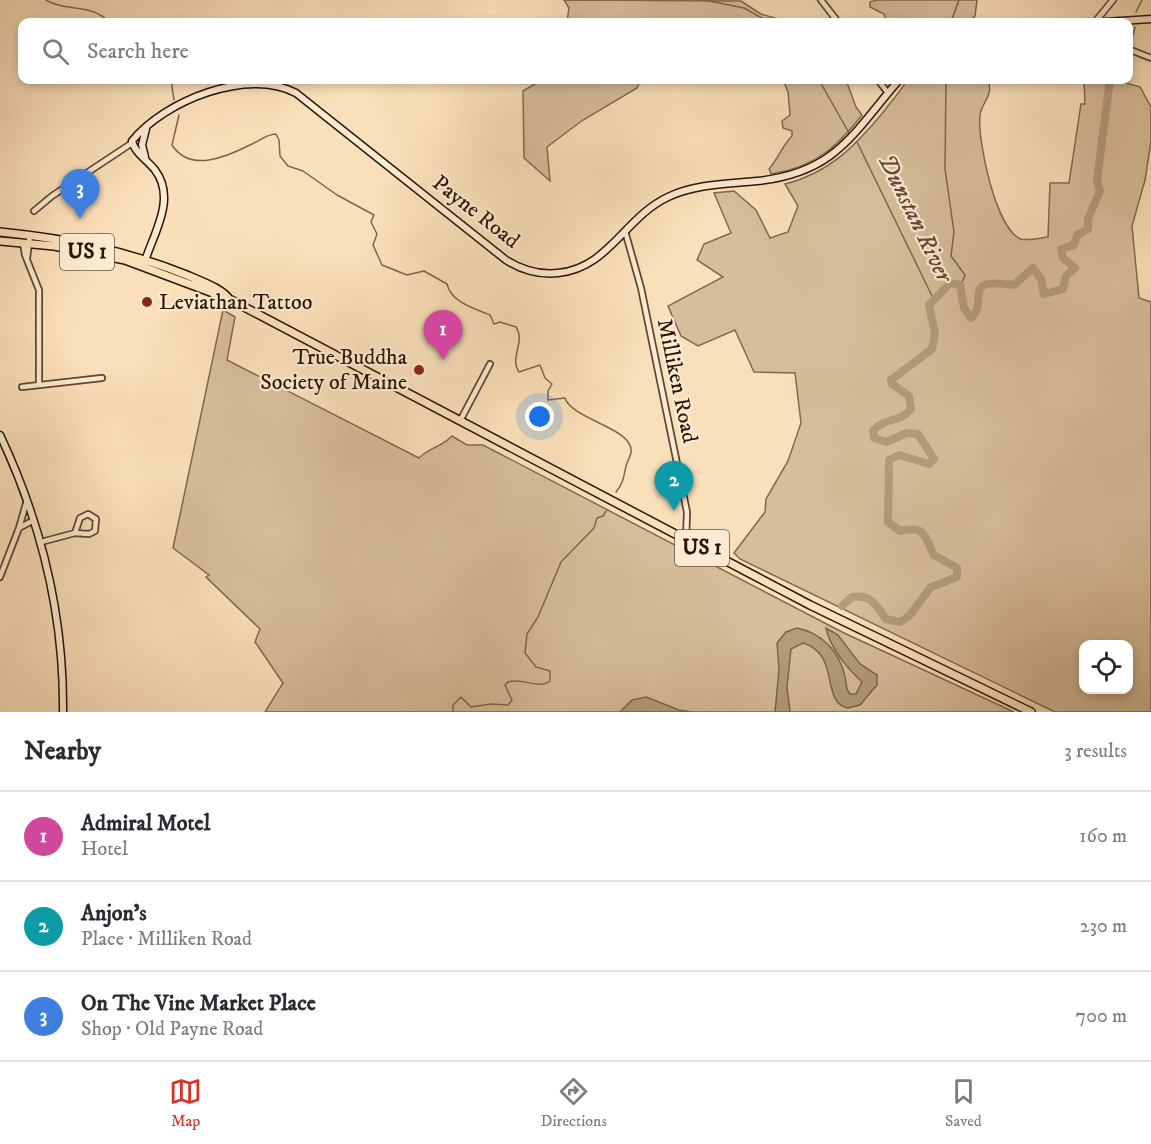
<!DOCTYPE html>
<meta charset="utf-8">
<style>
body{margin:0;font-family:"IM FELL DW Pica",serif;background:#f7f7f7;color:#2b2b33}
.controls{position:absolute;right:18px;bottom:18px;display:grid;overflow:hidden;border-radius:12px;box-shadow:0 3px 9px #0003}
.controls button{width:54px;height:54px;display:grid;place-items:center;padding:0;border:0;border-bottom:2px solid #e1e1e2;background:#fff;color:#2b2b33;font:30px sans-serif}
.you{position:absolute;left:540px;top:417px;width:21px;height:21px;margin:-15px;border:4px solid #fff;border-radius:50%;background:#1a73e8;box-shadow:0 0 0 9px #1a73e833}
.badge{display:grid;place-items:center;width:39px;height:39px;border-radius:50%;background:#d93025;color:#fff;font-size:20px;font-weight:700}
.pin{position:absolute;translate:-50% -50px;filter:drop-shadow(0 2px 3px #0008)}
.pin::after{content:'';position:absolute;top:32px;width:21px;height:18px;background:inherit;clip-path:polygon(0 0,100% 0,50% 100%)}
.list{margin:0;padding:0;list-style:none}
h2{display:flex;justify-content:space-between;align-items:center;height:78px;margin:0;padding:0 24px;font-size:26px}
h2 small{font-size:20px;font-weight:400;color:#7c7c81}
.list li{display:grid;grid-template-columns:39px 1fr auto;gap:18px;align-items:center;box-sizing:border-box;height:90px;padding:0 24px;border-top:2px solid #e1e1e2}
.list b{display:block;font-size:22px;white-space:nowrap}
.list p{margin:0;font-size:20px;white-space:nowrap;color:#7c7c81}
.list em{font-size:20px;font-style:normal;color:#7c7c81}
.icon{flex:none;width:33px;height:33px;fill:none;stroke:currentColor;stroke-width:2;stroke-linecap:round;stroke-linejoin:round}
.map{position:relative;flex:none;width:1151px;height:712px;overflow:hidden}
.search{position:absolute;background:#fff;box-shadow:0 3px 9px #0003;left:18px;right:18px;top:18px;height:66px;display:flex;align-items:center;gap:15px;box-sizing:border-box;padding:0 21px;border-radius:12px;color:#7c7c81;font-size:22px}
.sheet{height:348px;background:#fff}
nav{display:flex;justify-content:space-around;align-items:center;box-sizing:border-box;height:84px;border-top:2px solid #e1e1e2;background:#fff;font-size:16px;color:#7c7c81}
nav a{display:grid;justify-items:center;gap:3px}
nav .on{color:#d93025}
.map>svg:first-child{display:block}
.green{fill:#d7bd9b;stroke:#80684f;stroke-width:1.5;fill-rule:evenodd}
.water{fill:#b39b7c;stroke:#7c654c;stroke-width:1.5}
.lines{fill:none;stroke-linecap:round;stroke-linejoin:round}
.stream{stroke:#7c654c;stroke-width:1.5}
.river{stroke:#b39b7c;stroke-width:8}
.minor-casing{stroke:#5e4731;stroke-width:8}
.tertiary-casing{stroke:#5e4731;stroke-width:8}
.secondary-casing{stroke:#2a1403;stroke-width:9}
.primary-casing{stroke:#2a1403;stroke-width:10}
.minor{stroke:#fcebd2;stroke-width:4.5}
.tertiary{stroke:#fcebd2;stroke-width:5}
.secondary{stroke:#fcebd2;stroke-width:6}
.primary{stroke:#fae0ba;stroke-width:7}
.poi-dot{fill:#8f2418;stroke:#fcebd2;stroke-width:2}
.labels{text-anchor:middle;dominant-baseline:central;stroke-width:4.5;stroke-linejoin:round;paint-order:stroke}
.shield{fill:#fcebd2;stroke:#695441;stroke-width:1.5}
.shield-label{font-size:21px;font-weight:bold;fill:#2a1403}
.street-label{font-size:22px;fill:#2a1403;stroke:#fcebd2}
.poi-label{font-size:22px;fill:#2a1403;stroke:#fcebd2;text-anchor:start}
.water-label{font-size:24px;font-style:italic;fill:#614a33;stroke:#fcebd2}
</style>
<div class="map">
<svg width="1151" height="712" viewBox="0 0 1151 712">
<rect width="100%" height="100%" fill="#fae0ba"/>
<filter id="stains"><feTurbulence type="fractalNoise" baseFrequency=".00333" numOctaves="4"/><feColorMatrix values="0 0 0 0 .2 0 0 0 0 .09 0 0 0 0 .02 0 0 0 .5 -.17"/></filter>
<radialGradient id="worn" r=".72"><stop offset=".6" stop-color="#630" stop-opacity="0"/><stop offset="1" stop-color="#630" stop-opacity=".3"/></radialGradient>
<path class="green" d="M564,0L741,1L761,14L788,22H567L569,8Z
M877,0H977L975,16L968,22H887L884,14L870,7V2Z
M542,80H641L637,88L583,120L547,147L550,181L524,158L523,91Z
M783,80H846L856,107L862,115C836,148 815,167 771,174L769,169C778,159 782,146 792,136V131L783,128L782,121L790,115L788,92Z
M907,80L988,81C994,95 982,102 980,115C977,140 996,230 1021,239C1028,241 1040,238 1048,237L1050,183H1069L1081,104H1085L1084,80H1122V82L1140,87L1151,107V141L1145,180L1132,226L1139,298L1151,302V712H1055L740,559L734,553L765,512L766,499L788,461L801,423L795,373L754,372L735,330L698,346L681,336L668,306L723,277L697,260L704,244L731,233L714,193L734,191L756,210L770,238L788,232L798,206L785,184C830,173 857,144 885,110C892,100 902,90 907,80ZM1084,644H1128V690H1084Z
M223,310L235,317L227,360L419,458C430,447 442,447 452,436L467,445H483L842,632L1014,712H265L283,683L255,642L260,629L206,577L209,575L173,548Z"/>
<path class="water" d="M797,628C822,633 840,652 845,677C847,684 845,688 850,694H856L862,682C848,669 830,648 826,628L838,635L860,664L877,675V685L860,705L848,708C820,703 841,654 803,643L791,649L787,687L790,712H775L779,670L777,643L786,632Z
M646,697L679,710L692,712H620L632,700Z"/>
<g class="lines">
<path class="stream" d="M46,0C65,12 92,3 109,22
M704,0L744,8L769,22
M1136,12L1142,0
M951,22L959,0
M1133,35L1135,27
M1129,45L1131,40
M171,80L174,100
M819,80L849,133
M946,80L945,169L954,232L951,256L965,275L960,287
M179,115L172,145C190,173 226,157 250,145C259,141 267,134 276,134L279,140L280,156L288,166L303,171L337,195L374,215L371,222L377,234L373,245L382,265L407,275L424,271L447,284C451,302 473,308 490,315L494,324L500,322L516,327C526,342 509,357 519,372L540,365L545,378L552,384L548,391V400L565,398C572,420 635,428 631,453C630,457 627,462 626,466C624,476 623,484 616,492
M857,142L933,298
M453,712V705L461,697L471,707L491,704L508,705L512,700L505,685L508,682C523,677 538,690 550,681V671L536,667L525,653L527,634L538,617L561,562L594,528L597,518L603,516L606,511"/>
<path class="river" d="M842,606L852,597C872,594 876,606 886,619L900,622L909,616L931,587L957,577V568L934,555C924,536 926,525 900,531L888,522L889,460L899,455L929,464L934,459L918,434L907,433L886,442L874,438L873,431C883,418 902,422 911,409L909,396L892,384L891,380L932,349L935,333L929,305L950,283L960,285L964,308L971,318C990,300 959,277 1014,285L1033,268L1041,279L1044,294L1063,289L1066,276L1075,268L1063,258L1061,249L1074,245L1077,235L1088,229V219L1100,191L1097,181L1110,80"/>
<g class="minor-casing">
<path id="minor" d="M821,0L838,22
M1128,49L1151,58
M878,80L888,93
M34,211L52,196L132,143
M625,231L641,288L687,512L686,540
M23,243L25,255L39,290V383
M27,258L30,235
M22,387L102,378
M460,421L490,364
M88,514L96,519L95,531L89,534L75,533L80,518Z
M19,528L27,500
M41,542L75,533
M0,577L19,528L34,520"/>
</g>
<g class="tertiary-casing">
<path id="tertiary" d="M1095,22L1113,0"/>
</g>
<g class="secondary-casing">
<path id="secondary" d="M1105,22L1151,19
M145,157L142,145L146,129
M144,264C153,234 177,199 155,170C148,161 134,152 132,141C164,101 248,67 296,93L506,260C522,270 539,275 558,273C609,268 625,217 668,197C695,184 727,184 757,181C836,173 853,133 899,80
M0,435C41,522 64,616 63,712"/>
</g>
<g class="primary-casing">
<path id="primary" d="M0,232C68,239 125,250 189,276C202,282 221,288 229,299
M0,241L54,246L125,260L229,299L810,605L1031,712"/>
</g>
<use href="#minor" class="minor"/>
<use href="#tertiary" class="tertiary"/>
<use href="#secondary" class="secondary"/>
<use href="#primary" class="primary"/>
</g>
<g class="poi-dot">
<circle cx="147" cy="302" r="6"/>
<circle cx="419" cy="370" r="6"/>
</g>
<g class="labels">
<g class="shield">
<rect x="60" y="234" width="54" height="36" rx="4.5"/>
<rect x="675" y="530" width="54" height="36" rx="4.5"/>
</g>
<g class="shield-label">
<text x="87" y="252">US 1</text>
<text x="702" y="548">US 1</text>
</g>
<g class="street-label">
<text transform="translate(476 212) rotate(38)">Payne Road</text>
<text transform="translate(677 381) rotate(78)">Milliken Road</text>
</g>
<g class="poi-label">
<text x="159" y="302">Leviathan Tattoo</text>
<text x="407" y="357" text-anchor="end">True Buddha<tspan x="407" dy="25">Society of Maine</tspan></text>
</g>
<g class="water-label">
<text transform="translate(915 218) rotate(64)">Dunstan River</text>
</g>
</g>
<rect width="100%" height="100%" filter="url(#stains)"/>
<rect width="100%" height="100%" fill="url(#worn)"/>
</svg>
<div class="controls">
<button><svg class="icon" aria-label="locate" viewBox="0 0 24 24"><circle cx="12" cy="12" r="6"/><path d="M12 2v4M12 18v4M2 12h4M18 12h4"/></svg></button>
</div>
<div class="you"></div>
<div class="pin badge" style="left:443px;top:360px;background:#d1479c">1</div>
<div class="pin badge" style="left:674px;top:511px;background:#0f9aa8">2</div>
<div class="pin badge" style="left:80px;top:219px;background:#3f7fe0">3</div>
<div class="search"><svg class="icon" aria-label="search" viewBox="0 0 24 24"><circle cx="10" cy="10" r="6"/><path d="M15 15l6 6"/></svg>Search here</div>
</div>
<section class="sheet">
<h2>Nearby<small>3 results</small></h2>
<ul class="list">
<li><span class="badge" style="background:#d1479c">1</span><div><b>Admiral Motel</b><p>Hotel</p></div><em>160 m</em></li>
<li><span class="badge" style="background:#0f9aa8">2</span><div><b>Anjon's</b><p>Place · Milliken Road</p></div><em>230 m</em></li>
<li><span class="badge" style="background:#3f7fe0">3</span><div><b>On The Vine Market Place</b><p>Shop · Old Payne Road</p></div><em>700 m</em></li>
</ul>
</section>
<nav>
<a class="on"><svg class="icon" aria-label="map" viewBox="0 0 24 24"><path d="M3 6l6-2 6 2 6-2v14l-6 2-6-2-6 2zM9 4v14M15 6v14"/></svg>Map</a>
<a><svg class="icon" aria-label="directions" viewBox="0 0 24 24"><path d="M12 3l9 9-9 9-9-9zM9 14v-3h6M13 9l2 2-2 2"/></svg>Directions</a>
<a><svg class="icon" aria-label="saved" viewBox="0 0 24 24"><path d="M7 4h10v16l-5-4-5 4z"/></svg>Saved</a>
</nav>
